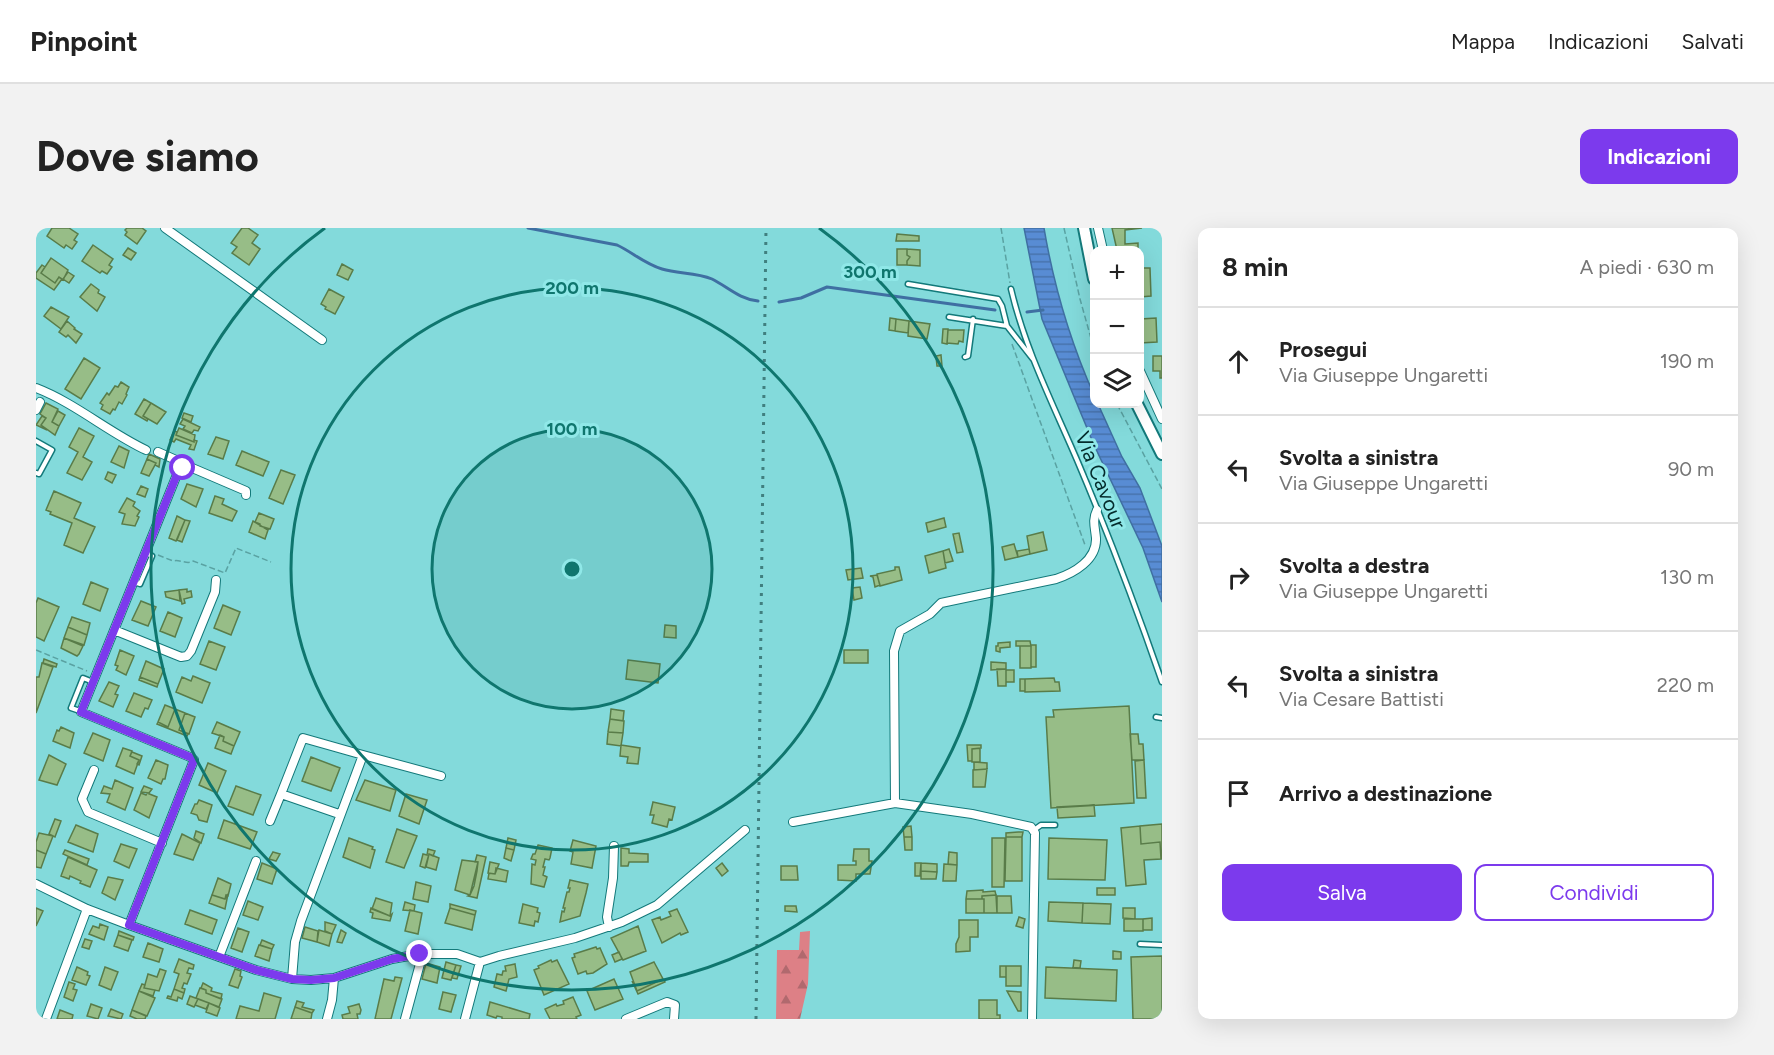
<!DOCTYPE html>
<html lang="it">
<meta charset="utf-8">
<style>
body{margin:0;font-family:Figtree,sans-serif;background:#f2f2f2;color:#222}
.controls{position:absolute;right:18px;top:18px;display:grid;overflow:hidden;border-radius:12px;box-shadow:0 6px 24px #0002}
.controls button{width:54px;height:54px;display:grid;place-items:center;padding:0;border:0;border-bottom:2px solid #e0e0e0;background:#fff;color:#222;font:30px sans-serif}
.stop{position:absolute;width:18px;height:18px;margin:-14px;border:4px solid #7c3aed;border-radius:50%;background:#fff}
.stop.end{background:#7c3aed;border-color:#fff;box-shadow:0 2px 6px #0008}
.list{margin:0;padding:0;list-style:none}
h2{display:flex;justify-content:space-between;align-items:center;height:78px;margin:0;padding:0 24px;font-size:26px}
h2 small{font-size:20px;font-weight:400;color:#767676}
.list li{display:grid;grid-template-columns:39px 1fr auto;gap:18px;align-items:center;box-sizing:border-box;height:108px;padding:0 24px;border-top:2px solid #e0e0e0}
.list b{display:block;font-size:22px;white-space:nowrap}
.list p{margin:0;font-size:20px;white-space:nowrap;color:#767676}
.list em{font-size:20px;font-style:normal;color:#767676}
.actions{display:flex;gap:12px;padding:18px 24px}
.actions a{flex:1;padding:14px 0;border:2px solid #7c3aed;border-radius:12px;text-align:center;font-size:21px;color:#7c3aed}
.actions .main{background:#7c3aed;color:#fff}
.icon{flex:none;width:33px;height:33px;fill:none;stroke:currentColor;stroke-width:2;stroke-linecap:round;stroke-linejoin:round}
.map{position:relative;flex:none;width:1126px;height:791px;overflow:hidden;border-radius:12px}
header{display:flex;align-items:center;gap:36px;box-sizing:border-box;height:84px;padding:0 30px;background:#fff;border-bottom:2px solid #e0e0e0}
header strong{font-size:28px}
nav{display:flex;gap:33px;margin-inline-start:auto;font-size:21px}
.intro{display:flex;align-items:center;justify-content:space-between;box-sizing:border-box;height:144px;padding:0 36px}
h1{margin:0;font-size:42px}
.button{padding:15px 27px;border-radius:12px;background:#7c3aed;color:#fff;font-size:21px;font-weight:700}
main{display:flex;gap:36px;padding:0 36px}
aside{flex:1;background:#fff;border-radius:12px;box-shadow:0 6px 24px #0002}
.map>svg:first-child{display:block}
.forest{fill:url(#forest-firs)}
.water{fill:url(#water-rules);stroke:#3f6fa2;stroke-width:1.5}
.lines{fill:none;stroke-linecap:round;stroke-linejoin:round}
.stream{stroke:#3f6fa2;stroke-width:3}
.building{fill:#97bd87;stroke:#597c49;stroke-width:1.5}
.service-casing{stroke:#13797a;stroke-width:7}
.minor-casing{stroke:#13797a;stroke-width:10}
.secondary-casing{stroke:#13797a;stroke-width:14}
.path{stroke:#5aa2a2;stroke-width:1.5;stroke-dasharray:6 3;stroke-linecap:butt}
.service{stroke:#fff;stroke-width:4}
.minor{stroke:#fff;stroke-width:8}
.secondary{stroke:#fff;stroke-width:10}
.rail{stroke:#407f7f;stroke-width:3;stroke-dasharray:3 6;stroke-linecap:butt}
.route{stroke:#7c3aed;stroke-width:8}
.ring{fill:none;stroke:#0f766e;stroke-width:3}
.labels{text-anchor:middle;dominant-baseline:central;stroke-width:6;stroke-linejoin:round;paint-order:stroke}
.street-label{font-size:21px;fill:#042c2c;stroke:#90e8e8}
.centre{fill:#0f766e;stroke:#90e8e8;stroke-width:3}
.ring-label{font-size:18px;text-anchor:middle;font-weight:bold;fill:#0f766e;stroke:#90e8e8;stroke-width:6;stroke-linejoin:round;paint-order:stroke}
</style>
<header>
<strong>Pinpoint</strong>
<nav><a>Mappa</a><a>Indicazioni</a><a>Salvati</a></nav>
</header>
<div class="intro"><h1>Dove siamo</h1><a class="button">Indicazioni</a></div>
<main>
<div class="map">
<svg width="1126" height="791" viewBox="0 0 1126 791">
<defs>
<pattern id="forest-firs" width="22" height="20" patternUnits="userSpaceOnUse" patternTransform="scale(1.5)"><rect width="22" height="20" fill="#dd8086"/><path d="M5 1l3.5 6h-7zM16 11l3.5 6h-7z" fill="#b1696e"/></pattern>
<pattern id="water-rules" width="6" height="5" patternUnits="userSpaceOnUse" patternTransform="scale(1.5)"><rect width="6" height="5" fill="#588cd4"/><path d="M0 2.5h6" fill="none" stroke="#4773ac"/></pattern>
</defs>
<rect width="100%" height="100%" fill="#83dadb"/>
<path class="forest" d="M774,703L772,756L764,791H740L741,722H763L764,704Z"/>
<path class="water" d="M988,0H1008C1018,59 1034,113 1058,167V176H1062L1086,229L1104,260L1126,318V374L1107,320L1058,217L1006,91Z"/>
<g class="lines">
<path class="stream" d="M492,0L581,17C596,24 609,36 626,41C642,46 660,44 676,51C692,59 703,71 722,73
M743,74L765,70L791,59L959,82
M991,84L1007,82"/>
</g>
<path class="building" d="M16,0H33L42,6L38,12L41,14L36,21L30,17L28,20L11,8Z
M91,0H106L110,3L101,16L89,7L91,4L89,2Z
M206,0H212L222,7L216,15L224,21L213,37L196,25L201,19L195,15Z
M1076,0H1106L1089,2V16L1102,15V22H1081Z
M861,6L883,8V13H860Z
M57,17L77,31L73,37L76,39L71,46L66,43L64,45L46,33Z
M92,20L100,25L95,32L87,27Z
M861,21H871V27L874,29L871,33V37H861Z
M871,21L884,22V38L871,37V33L874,29L871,27Z
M15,30L32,42L27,52L23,49L19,55L5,45Z
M306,36L317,42L312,52L301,47Z
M6,37L9,39L5,45L19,55L23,49L26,51L18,62L0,50V45Z
M1104,40H1114L1115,68L1104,69Z
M32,44L38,48L33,55L27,51Z
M55,56L63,62L62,65L69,69L61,83L44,69Z
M293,61L308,69L299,86L289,81L290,79L285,76Z
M15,79L33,89L25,101L8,88Z
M854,90L860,91L859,103L853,102Z
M1120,90L1121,114L1104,115V91Z
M860,91L873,93L872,105L859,103Z
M31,93L39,100L38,101L46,106L40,115L32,107L30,109L23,104Z
M873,93L894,96L891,111L872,108Z
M907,101H912L911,116L906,115Z
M912,102H928L927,114L923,113L922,116L911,115Z
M905,127L906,138H901L900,128Z
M1117,128H1126V150H1124V143H1117Z
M48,130L64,140L45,171L29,161Z
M85,154L93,159L90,166L91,167L86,176L83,174L79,182L77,181L74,186L65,181L67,177L64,175L71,165L73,167L79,158L82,159Z
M108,171L115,175L107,188L112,191L111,193L99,186Z
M10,175L22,181L16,194L23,198L19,207L5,197L10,190L4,186Z
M115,175L130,184L121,196L107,188Z
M22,183L29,187L23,198L16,194Z
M148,185L157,188L155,194L146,190Z
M6,188L10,190L5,197L11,202L0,197Z
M147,191L164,199L162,203L158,202L156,205L147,201L149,198L144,196Z
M43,200L58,208L47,229L56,234L46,252L31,245L42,224L33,219Z
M143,200L159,207L158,214L140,207Z
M138,203L141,204L140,207L158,214V212L161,213L158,222L153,221L155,217L140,211L138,214L134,212Z
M180,209L193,213L187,231L172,226Z
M83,218L93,223L88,240L75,234Z
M206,223L233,234L227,248L200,237Z
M113,226L124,231L123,239L119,237L120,235L111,231Z
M111,231L120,235L113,248L105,245Z
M245,242L259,247L247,276L233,270Z
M72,244L80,247L76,255L69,251Z
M151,256L167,261L160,279L145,271Z
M105,258L112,261L109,269L101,266Z
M18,263L45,275L38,290L59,299L47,325L28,317L36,295L14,286L15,284L10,282Z
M179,268L188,271L186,276L201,283L196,293L173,285Z
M91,270L99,274L97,278L104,283L101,288L103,289L99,298L86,296L89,286L83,284Z
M223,285L238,291L234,301L224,298V296L219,294Z
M141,288L149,292L140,313L133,310Z
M908,290L910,299L892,304L890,295Z
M149,292L154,293L146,314L141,312Z
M217,293L232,302L229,311L213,304Z
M1007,304L1011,322L994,326L991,308Z
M923,305L927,324L921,325L917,306Z
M978,316L982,329L969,332L966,319Z
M913,321L917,333L909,335L907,323Z
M993,321L994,326L982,329L981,323Z
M907,323L910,340L893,345L889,328Z
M859,339H863L866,352L844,358L841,346L859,342Z
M825,340L827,350L812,352L810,342Z
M841,347L844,357L839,359L837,349L834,348Z
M55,354L72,361L64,383L47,376Z
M824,359L826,370L818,372L816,360Z
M151,361V364L155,363L156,369L148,371L149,375L146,376L143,362Z
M143,362L144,373L130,369L129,364Z
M2,370L23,379L8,413L0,409V375Z
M105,373L120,379L112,398L96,392Z
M187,377L204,384L195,407L178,400Z
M132,384L146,390L139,409L124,403Z
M36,389L54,395L51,407L32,399Z
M629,397L640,398V410L628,409Z
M32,399L51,407L48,417L28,410Z
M28,410L47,418L43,426L41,428L25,420Z
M173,413L189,419L180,442L164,436Z
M980,413H994L995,418H980Z
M974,414V419L964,420V424L960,423V418H962V415Z
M995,417H1000V439H995Z
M984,418H995V440H984Z
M84,422L98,428L90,447L80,442L82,438L79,437Z
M808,422H832V435H808Z
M8,431L21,436L20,439L7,435Z
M592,432L624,436L622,455L590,451Z
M110,433L128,441L122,456L104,449Z
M955,434L970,435V441L955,442Z
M6,435L17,439L0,485V449H3Z
M961,441H970V458H962Z
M970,442H978V454H970Z
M157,448L174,455L166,475L140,464L146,449L155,453Z
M104,449L122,456L121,459L103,452Z
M1018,450L1019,454H1023L1024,463L989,464V451Z
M984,451H989V463H984Z
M73,454L83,458L79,466L82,467L77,479L63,473Z
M98,465L116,472L112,481L109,480L105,489L90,483Z
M129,477L139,481L132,499L122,494Z
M1093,478L1098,575L1015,580L1010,489H1018L1017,482Z
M139,481L149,485L143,502L152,506L151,508L121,496L122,494L132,499Z
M575,481L588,483L587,493L574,491Z
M149,485L159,489L153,506L143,502Z
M574,491L588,493L587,505L572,504Z
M181,494L204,504L198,518L187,513L188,509L176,505Z
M25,499L38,505L34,520L17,513L21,502L23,503Z
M572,504L587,505L585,518L571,516Z
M57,505L74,512L67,533L48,525Z
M1094,506H1102L1103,516H1107L1108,532H1096Z
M184,507L188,509L187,513L198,518L195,526L179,520Z
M585,517L604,520L602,536L591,535L592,529L584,528Z
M931,517H945V520L936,521V533H932Z
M87,520L96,523L94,528L103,532L98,546L80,538Z
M944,520V534H936V521Z
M96,524L106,528L103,537L101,536L103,532L94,528Z
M13,527L30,536L21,557L3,552Z
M275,529L304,540L295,563L266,553Z
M120,532L132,537L129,551H127L125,556L112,550Z
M1108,532L1110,570H1101L1099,533Z
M938,534L951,535V541L938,542Z
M172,535L190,543L181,565L163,557Z
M951,541L949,559H937V542Z
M79,552L97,560L89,582L71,574L74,566L65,565L68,558L76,561Z
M329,552L360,562L354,583L320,572Z
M108,558L116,561L113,565L105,564Z
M200,558L225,567L217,587L192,578Z
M105,565L110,567L111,565L121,569L113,590L98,582Z
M370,566L391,572L383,596L363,588Z
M163,572L176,577L171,594L163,592L161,587L155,585L159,576H161Z
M617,574L639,579L636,592L633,591L631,599L616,595L618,587H614Z
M1058,577L1059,588L1022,590L1021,579Z
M19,591L25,593L19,609L13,606Z
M188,592L221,604L214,621L182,610Z
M1126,596V631H1125L1124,614L1105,616L1104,598Z
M40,597L62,606L57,624L32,614Z
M875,598L876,609H868L867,599Z
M1104,598L1105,616L1124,614L1125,631L1108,632L1110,656L1090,658L1085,600Z
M361,601L381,608L368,640L350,634Z
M160,603L168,606L165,615L158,610Z
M982,604H987L986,609H970V605Z
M3,605L17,608L10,626L0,622V614Z
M146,606L164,615L157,632L138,626Z
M868,609H876V622H869Z
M970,609H986V653H969Z
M313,610L337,619L336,621L339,622L334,640L307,629Z
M472,610L480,612L478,622L470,620Z
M956,610H969L968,659H956Z
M1013,610L1071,612L1069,652L1012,651Z
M537,612L560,618L556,640L535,636L537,624L534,623Z
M85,616L101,621L93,640L78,633Z
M502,617L516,620L514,630L513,632L509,631L507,639H509L507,647L511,649L508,659L495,656L496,636L499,637L500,632L495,631L497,626H499Z
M470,620L478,622L475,633L468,630Z
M585,620L593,621V625L612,626V634H593L592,638H585Z
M392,621L399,623L397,628L393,626L389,640L384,638L387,626L391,627Z
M818,621H833V633H836L834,646H820V653L802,652V637H820V633H817Z
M0,622L10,626L5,640L0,639Z
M29,622L53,631L51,637L27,626Z
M237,624L244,626L240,633L233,631Z
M913,624L921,625V637L912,636Z
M393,626L403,630L400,642L390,639Z
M441,627L450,629L441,670L432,668L434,667L438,658L441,643L442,634H439Z
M32,629L61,642L54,659L44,655L45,653L34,648L33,651L25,648Z
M426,632L442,634L434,667L419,662Z
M454,634L463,636L459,646L452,645Z
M226,635L241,641L236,656L221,651Z
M686,635L692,643L686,648L680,640Z
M879,635H885L884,648H879Z
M885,635L901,636V644L885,643Z
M908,636L921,637L920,653H907Z
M745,638H761L762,652H745Z
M460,640L472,643L470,654L452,651L453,645L459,646Z
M885,643L901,644L900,651H885Z
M72,649L87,652L79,672L66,665Z
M182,650L195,656L192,668L190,667L189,671L176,667Z
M534,652L552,656L550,665L544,688L524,694L526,683L528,684L529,680H527L531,664H533L534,660H532Z
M380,654L395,658L392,674L377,671Z
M1061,660H1079V667H1061Z
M947,662V664L959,663L960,667L946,668V671H930L931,663Z
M192,666L189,681L173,675L176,667L189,671Z
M960,667L961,685H948V671H946V668Z
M961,668H975L976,685H961Z
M340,670L356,675L354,688L336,681Z
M930,671H948V685H930Z
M212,673L227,679L222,692L207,687Z
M369,674L379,677L378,683L367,682Z
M1013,674L1047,675L1046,695L1012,693Z
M1047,675L1075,676L1074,696L1046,695Z
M414,676L440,683L439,687L414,680Z
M487,676L502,680L501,684L504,685L502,694L499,693L498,698L483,695Z
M749,678H760L761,684L749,683Z
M0,680L7,683L0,698Z
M335,680L354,688L356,686L354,693L336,690L337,685L334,684Z
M414,680L439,687L436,702L409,695Z
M1087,680H1099V691L1087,690Z
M641,681L652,704L645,707L644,705L626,715L616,692L624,689L625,692L635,688L633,684Z
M154,682L181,692L176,706L149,696Z
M374,682L386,685L382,706L369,703Z
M983,689L989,691L987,700L980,698Z
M1116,690V702H1107V691Z
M1088,691H1107V703H1088Z
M923,692H942V709H934V723L920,724V716L923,709Z
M289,694L300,697L296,706L289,703Z
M64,696L72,699L68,712L53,706L57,698L63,700Z
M602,698L610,723L587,732L575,710Z
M269,699L282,703L281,714L266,710Z
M202,700L213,704L206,724L195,720Z
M283,702L296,706L293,718L281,714Z
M305,702L310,705L306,715L301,714Z
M83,703L98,709L97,712L82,707Z
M82,707L96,712L92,723L78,718Z
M49,711L56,713L53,721L46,719Z
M226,712L238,717L236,721L224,717Z
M112,715L127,721L123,734L107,729Z
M223,717L236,721L233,733L219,728Z
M560,719L561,721L564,720L571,736L557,745L551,746L550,743L542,746L536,730L539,729L538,726Z
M1077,723L1085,724V731H1077Z
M583,724L586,731L579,734L576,727Z
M1126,728V791H1097L1095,729Z
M143,731L158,737L157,741L153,740L151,745L155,746L151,756L148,755L146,760L149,761L148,765L138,761L143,746L138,744Z
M515,732L516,734L521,732L533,756L508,767L498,742L503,740L502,738Z
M1038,732L1045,733L1044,740H1037Z
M410,734L420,737L415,752L406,750Z
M618,734L627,751L601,763L594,744Z
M390,735L404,739L401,755L386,751Z
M479,736L481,749L473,751L470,763L458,759L461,746L466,747L467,743H470L469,738Z
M420,737L425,738L421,751L416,750Z
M964,738H970V749H964Z
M970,738H985V758H970Z
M41,739L52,744L51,747L54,748L50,757L36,752Z
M69,739L82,744L75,762L63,757Z
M1010,739L1081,742L1080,773L1009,770Z
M124,741L130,743L123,763L108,760L112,746L121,749Z
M199,741L205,743L204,748L206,749L202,760L193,757Z
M359,749L366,750L355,791H339L348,751L358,753Z
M578,751L587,771L559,782L551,763Z
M627,751L629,754L602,766L596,753L601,763Z
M33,754L39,756L37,761L41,762L37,773L28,769Z
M167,755L176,760L175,763L186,766L185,771L170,765V762L165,760Z
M106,756L109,757L108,760L119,762L117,768L103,763Z
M164,760L170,762V765L186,771L183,779L160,770Z
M138,761L148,765L146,771L142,769L141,773L131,770L132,768L135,769Z
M103,763L119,770L111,788L96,782Z
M971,763L985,764V783H982Z
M407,764L420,767L415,784L403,781Z
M228,765L245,770L239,791H200L204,778L223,783Z
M154,768L162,771L158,779L151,776Z
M537,769L545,787L540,789L541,791H514L509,781L520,776L521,778L528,776L527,773Z
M162,771L173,775L170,781L159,777Z
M943,772H961V787H964V791H943Z
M261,773L268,775L266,779L278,782L276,785L259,779Z
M454,774L494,786L493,791H466V789L461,788L460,790L451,787Z
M173,775L184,780L181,788L170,784Z
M55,776L66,780L62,791L51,788Z
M323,776L325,782L324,786H321L322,791H307L306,787L314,785L312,779Z
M259,779L276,785L275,791H255Z
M75,781L87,786L85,791L72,788Z
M24,782L37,787L36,791H21Z
M96,782L110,788L109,791H101L94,788Z"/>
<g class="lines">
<g class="service-casing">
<path id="service" d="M872,56L962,71L966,78L971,98
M975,61C989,121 1017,176 1041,232C1072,305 1100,379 1126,454
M913,89L971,98L997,131
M929,129L932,128L937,91
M0,213L16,222L3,246L0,245
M98,354L104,356L116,328L110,325
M44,483L35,480L47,450L57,454
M1120,489L1126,490
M998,602L1005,597H1019
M1104,716L1126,717"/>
</g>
<g class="minor-casing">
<path id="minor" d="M129,0L286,112
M1062,0L1067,22
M1104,143L1126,191
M0,160C39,175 72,204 110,222
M0,182L4,174
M122,224L140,232L147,240
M78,402L145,429L151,428L155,423L179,364L180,352
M327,527L405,548
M58,542L46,571L52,584L126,615
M859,575L858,423L864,403L894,386L905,375L1020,351C1038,345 1061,332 1060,310C1059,299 1056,292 1061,282
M234,593L245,566
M757,594L859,575L936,586L995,599L999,605L996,791
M0,656L51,681L93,697L220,742L256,751L275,752L298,750L356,731L384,726H421L444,734L463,728L539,710L586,694L621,677L709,602
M93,697L158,532L154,529L45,484L142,244L147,240L154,239L210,263V267
M573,699L571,689L577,650L578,618
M183,729L220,633
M256,751L259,714L265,693L327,527L267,510L245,566L303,586
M10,791L51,681
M291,791L296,772L298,750
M369,791L385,732L384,726
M429,791L444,734
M590,791L631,774L639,777L638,791"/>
</g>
<g class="secondary-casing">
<path id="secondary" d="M1048,0L1058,51
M1101,176L1126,226"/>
</g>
<path class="path" d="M965,0L974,55
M1028,0L1044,71L1058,121
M976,116L1049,317
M1081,176L1126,261
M122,327L137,333C144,331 151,337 157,333L189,345L200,320L235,334
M0,422L51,443"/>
<use href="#service" class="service"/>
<use href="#minor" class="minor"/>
<use href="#secondary" class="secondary"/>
<path class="rail" d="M720,791L730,0"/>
</g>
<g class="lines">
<path class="route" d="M147,240L142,244L45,484L154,529L158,532L93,697L220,742L256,751L275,752L298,750L356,731L384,726"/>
</g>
<circle cx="536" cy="341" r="140" fill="#0f766e" fill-opacity=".12"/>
<g class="ring">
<circle cx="536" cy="341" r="140"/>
<circle cx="536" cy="341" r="281"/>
<path d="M783 0A421 421 0 1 1 289 0"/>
</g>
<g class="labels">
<g class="street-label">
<text transform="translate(1065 252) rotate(68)">Via Cavour</text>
</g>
</g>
<circle cx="536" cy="341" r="9" class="centre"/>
<g class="ring-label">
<text x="834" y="50">300 m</text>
<text x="536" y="66">200 m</text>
<text x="536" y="207">100 m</text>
</g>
</svg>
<div class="controls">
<button>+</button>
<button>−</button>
<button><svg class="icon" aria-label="layers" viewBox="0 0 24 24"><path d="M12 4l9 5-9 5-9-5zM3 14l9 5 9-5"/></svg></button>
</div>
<div class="stop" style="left:147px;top:240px"></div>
<div class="stop end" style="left:384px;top:726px"></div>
</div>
<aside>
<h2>8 min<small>A piedi · 630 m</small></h2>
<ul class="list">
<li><svg class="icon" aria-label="ahead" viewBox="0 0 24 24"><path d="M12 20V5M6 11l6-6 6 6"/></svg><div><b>Prosegui</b><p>Via Giuseppe Ungaretti</p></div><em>190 m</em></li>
<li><svg class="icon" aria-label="left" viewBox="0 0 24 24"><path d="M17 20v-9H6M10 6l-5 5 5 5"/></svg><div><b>Svolta a sinistra</b><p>Via Giuseppe Ungaretti</p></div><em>90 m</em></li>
<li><svg class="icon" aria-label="right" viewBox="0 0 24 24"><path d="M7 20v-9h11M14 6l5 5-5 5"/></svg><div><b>Svolta a destra</b><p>Via Giuseppe Ungaretti</p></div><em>130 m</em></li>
<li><svg class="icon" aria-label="left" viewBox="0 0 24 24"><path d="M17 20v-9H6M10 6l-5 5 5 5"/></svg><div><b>Svolta a sinistra</b><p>Via Cesare Battisti</p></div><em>220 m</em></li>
<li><svg class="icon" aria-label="arrive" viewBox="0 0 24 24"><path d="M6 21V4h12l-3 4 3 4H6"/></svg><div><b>Arrivo a destinazione</b></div></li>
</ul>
<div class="actions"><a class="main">Salva</a><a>Condividi</a></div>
</aside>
</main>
